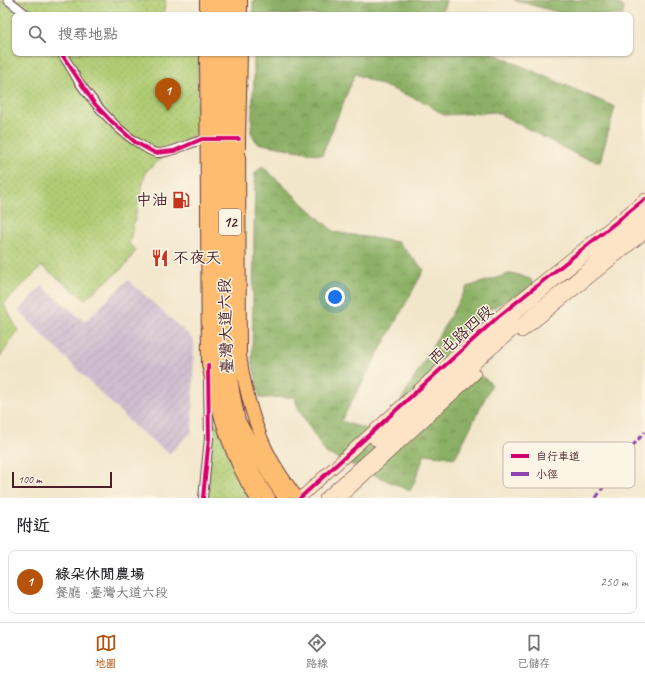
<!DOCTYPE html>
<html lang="zh-TW">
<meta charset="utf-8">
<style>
body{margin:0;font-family:Caveat,"LXGW WenKai TC",sans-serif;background:#f6f6f6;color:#202124}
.scale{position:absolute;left:12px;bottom:10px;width:100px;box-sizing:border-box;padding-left:4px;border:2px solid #4a1f2b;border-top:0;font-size:11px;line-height:14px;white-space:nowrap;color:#4a1f2b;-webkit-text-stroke:3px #fcf5e5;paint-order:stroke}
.you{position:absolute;left:335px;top:297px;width:14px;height:14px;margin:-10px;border:3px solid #fff;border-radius:50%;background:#1a73e8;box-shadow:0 0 0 6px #1a73e833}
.badge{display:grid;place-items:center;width:26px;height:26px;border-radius:50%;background:#b45309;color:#fff;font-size:13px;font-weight:700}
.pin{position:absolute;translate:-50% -33px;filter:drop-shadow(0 1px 2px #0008)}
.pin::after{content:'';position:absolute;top:21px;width:14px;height:12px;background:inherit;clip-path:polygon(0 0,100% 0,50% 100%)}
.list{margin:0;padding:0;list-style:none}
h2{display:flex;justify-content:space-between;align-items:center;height:52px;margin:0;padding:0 16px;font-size:17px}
h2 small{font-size:13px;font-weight:400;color:#757577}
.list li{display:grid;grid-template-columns:26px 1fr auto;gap:12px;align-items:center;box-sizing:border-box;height:64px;margin:0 8px 8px;padding:0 8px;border:1px solid #e0e0e0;border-radius:8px}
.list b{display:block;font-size:15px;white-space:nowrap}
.list p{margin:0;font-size:13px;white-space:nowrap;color:#757577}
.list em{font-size:13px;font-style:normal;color:#757577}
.icon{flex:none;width:22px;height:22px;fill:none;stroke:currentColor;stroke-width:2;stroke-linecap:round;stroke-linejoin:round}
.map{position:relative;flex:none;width:645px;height:498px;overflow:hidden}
.search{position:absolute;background:#fff;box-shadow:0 1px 3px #0004;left:12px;right:12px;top:12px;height:44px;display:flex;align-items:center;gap:10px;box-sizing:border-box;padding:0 14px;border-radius:8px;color:#757577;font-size:15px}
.sheet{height:124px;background:#fff}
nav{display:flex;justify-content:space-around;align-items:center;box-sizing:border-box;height:56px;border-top:1px solid #e0e0e0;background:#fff;font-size:11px;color:#757577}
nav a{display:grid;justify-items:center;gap:2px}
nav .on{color:#b45309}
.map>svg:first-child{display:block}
.industrial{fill:url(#industrial-furrows)}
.grass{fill:url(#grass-dots);stroke:#7c764f}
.forest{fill:url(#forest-crowns);stroke:#6a6848}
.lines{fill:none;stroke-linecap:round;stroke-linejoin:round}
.street-casing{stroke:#633d43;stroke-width:10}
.secondary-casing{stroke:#633d43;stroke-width:12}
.primary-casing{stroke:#633d43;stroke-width:14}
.street{stroke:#fff;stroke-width:8}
.secondary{stroke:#fee4c6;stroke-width:11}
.primary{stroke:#fdbc70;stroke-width:12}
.quiet{stroke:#8e44ad;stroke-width:3;stroke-dasharray:6 3;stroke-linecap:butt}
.cycleway-casing{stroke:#fcf5e5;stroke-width:6}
.cycleway{stroke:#d6006c;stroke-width:4}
.labels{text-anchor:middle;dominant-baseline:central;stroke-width:3;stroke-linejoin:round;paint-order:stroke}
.shield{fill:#fcf5e5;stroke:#7f5f63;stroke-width:1}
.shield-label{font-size:15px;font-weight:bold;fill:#4a1f2b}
.poi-label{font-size:16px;fill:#4a1f2b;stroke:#fcf5e5;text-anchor:end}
.street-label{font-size:16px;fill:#4a1f2b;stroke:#fcf5e5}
.key{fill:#fcf5e5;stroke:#c7b5ad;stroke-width:1}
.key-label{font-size:11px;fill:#4a1f2b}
</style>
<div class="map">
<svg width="645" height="498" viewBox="0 0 645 498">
<defs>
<pattern id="industrial-furrows" width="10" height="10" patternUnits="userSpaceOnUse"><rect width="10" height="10" fill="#cfbdcf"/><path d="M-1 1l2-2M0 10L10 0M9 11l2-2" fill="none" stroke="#b3a2b2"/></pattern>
<pattern id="grass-dots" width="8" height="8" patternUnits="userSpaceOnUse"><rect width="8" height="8" fill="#afcc73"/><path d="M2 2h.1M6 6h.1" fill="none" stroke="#98af64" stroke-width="1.8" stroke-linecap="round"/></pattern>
<pattern id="forest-crowns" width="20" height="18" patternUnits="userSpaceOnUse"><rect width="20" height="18" fill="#8bb065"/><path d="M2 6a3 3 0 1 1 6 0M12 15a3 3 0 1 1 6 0" fill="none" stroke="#748f53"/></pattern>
</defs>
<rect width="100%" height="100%" fill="#fcf5e5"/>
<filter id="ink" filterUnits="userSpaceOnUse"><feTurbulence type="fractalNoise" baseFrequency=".025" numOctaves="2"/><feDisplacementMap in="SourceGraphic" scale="8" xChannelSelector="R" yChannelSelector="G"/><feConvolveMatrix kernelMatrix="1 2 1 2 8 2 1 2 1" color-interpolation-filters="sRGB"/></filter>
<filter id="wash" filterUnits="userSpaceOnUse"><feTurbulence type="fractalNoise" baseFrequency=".012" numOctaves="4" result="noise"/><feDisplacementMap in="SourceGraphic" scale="16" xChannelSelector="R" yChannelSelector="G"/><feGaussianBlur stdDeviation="0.9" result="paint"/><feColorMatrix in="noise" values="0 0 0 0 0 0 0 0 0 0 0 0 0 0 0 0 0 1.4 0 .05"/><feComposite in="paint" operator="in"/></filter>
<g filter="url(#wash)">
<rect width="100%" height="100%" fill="#f2e6ca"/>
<path class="industrial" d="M128,280L194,340L192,432L169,454L134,426L19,311L42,286L85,322Z"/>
<path class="grass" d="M0,0H166L163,15H15V53H199L196,132L146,171L129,244L136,250L125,266L85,299L42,266L4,304L18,331L0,357Z
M212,424H217L250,498H207L209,491Z"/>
<path class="forest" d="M253,0H446L442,15H253Z
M514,0H609L624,7L623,15H568Z
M254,53H492L615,107L600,162L579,156L496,112L444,115L424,102L355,74L322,155L257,143L251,132L254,77Z
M262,166L334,232L398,242L424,270L341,421L382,434L467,287L512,273L530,279L539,291L510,299L484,312L463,362L492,384L455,458L425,454L415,480L410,491L326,453L300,412L294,397L260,398L252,361L255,173Z"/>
</g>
<g filter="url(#ink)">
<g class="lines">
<g class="street-casing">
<path id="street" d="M8,0L27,15
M61,53C68,62 73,72 79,82C96,106 116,130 141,145C146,148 152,153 158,153C177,153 192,139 211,139
M203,498L209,438L208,382"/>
</g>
<g class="secondary-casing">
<path id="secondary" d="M522,332L645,233
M375,440L519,311L564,273L645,210
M300,498L498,317L645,199
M325,498L471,367L541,307L645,222
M340,498L475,374"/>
</g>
<g class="primary-casing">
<path id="primary" d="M206,0V15
M229,0V15
M241,0V15
M217,15V0
M206,53L208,365C218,412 230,457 256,498
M217,53L220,370C230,417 242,459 269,498
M229,53V356L233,391L239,421L269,475L284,498
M241,53L239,139L240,356C246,396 256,436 278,470C284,480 291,489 297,498"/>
</g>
<use href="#street" class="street"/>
<use href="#secondary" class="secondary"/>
<use href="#primary" class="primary"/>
<path class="quiet" d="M596,498L625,454L645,432"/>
<g class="cycleway-casing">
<path id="cycleway" d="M61,53L94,103L110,120L135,142L155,153L174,151L202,139H239
M203,498L209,438L208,365
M300,498L498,317L645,199"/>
</g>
<use href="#cycleway" class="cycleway"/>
</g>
</g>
<defs>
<g id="fuel-bare" transform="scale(1.38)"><path d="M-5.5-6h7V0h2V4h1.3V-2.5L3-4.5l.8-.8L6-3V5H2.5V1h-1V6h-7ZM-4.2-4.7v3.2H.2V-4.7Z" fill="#c8321e" stroke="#fcf5e5" stroke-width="2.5" paint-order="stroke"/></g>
<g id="restaurant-bare" transform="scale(1.38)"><path d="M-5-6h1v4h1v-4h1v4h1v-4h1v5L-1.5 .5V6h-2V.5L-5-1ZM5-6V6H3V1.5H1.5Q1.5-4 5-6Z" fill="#c8321e" stroke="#fcf5e5" stroke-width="2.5" paint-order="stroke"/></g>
</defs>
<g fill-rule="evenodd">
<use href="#fuel-bare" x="181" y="200"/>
<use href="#restaurant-bare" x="160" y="258"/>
</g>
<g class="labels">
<rect class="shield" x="219" y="209" width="22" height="26" rx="3"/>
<g class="shield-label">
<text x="230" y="222">12</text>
</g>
<g class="poi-label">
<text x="168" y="200">中油</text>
<text x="173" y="258" text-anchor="start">不夜天</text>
</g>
<g class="street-label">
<text transform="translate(226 326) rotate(-92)">臺灣大道六段</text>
<text transform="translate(461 335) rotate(-42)">西屯路四段</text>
</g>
</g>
<rect x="503" y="442" width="132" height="46" rx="6" class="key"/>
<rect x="511" y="454" width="18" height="4" fill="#d6006c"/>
<rect x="511" y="472" width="18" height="4" fill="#8e44ad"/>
<g class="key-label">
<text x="536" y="460">自行車道</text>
<text x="536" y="478">小徑</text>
</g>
</svg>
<div class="scale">100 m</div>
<div class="you"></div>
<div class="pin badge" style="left:168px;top:111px">1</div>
<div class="search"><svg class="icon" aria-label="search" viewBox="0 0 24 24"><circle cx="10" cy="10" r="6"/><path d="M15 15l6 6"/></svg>搜尋地點</div>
</div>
<section class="sheet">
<h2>附近<small></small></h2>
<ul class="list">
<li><span class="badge">1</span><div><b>綠朵休閒農場</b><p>餐廳 · 臺灣大道六段</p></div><em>250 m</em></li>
</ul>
</section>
<nav>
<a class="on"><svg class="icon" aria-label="map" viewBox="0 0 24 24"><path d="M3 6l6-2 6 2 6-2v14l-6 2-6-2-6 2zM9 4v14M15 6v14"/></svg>地圖</a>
<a><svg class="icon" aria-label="directions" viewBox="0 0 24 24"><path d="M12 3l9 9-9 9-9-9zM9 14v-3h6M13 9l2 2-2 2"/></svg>路線</a>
<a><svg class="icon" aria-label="saved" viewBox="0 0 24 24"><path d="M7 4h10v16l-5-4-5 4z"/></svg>已儲存</a>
</nav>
